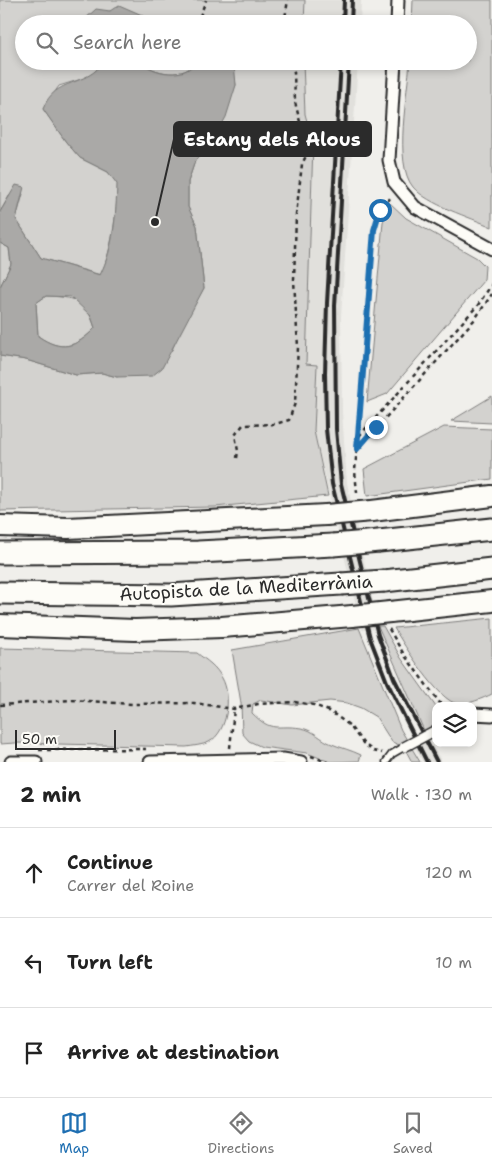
<!DOCTYPE html>
<meta charset="utf-8">
<style>
body{margin:0;font-family:"Shantell Sans",sans-serif;background:#f2f2f2;color:#222}
.controls{position:absolute;right:15px;bottom:15px;display:grid;overflow:hidden;border-radius:10px;box-shadow:0 2px 8px #0003}
.controls button{width:45px;height:45px;display:grid;place-items:center;padding:0;border:0;border-bottom:1px solid #e0e0e0;background:#fff;color:#222;font:25px sans-serif}
.scale{position:absolute;left:15px;bottom:12px;width:101px;box-sizing:border-box;padding-left:5px;border:2px solid #2b2b2b;border-top:0;font-size:14px;line-height:18px;white-space:nowrap;color:#2b2b2b;-webkit-text-stroke:4px #fdfcf7;paint-order:stroke}
.stop{position:absolute;width:15px;height:15px;margin:-11px;border:4px solid #1f6fb2;border-radius:50%;background:#fff}
.stop.end{background:#1f6fb2;border-color:#fff;box-shadow:0 1px 5px #0008}
.list{margin:0;padding:0;list-style:none}
h2{display:flex;justify-content:space-between;align-items:center;height:65px;margin:0;padding:0 20px;font-size:21px}
h2 small{font-size:16px;font-weight:400;color:#767676}
.list li{display:grid;grid-template-columns:32px 1fr auto;gap:15px;align-items:center;box-sizing:border-box;height:90px;padding:0 20px;border-top:1px solid #e0e0e0}
.list b{display:block;font-size:19px;white-space:nowrap}
.list p{margin:0;font-size:16px;white-space:nowrap;color:#767676}
.list em{font-size:16px;font-style:normal;color:#767676}
.icon{flex:none;width:28px;height:28px;fill:none;stroke:currentColor;stroke-width:2;stroke-linecap:round;stroke-linejoin:round}
.map{position:relative;flex:none;width:492px;height:762px;overflow:hidden}
.search{position:absolute;background:#fff;box-shadow:0 2px 8px #0003;left:15px;right:15px;top:15px;height:55px;display:flex;align-items:center;gap:12px;box-sizing:border-box;padding:0 18px;border-radius:28px;color:#767676;font-size:19px}
.sheet{height:335px;background:#fff}
nav{display:flex;justify-content:space-around;align-items:center;box-sizing:border-box;height:70px;border-top:1px solid #e0e0e0;background:#fff;font-size:14px;color:#767676}
nav a{display:grid;justify-items:center;gap:2px}
nav .on{color:#1f6fb2}
.map>svg:first-child{display:block}
.built{fill:#e1e0dc}
.green{fill:#d3d2cf;stroke:#7f7e7d}
.water{fill:#aaa9a7;stroke:#777775;fill-rule:evenodd}
.lines{fill:none;stroke-linecap:round;stroke-linejoin:round}
.service-casing{stroke:#2b2b2b;stroke-width:9}
.minor-casing{stroke:#2b2b2b;stroke-width:15}
.trunk-casing{stroke:#2b2b2b;stroke-width:24}
.motorway-casing{stroke:#2b2b2b;stroke-width:25}
.path{stroke:#2b2b2b;stroke-width:2.5;stroke-dasharray:4 4;stroke-linecap:butt}
.service{stroke:#fdfcf7;stroke-width:5.5}
.minor{stroke:#fdfcf7;stroke-width:11}
.trunk{stroke:#fdfcf7;stroke-width:20}
.motorway{stroke:#fdfcf7;stroke-width:21}
.rail{stroke:#2b2b2b;stroke-width:4}
.pedestrian-bridge-casing{stroke:#2b2b2b;stroke-width:12;stroke-linecap:butt}
.trunk-bridge-casing{stroke:#2b2b2b;stroke-width:24;stroke-linecap:butt}
.motorway-bridge-casing{stroke:#2b2b2b;stroke-width:25;stroke-linecap:butt}
.pedestrian-bridge{stroke:#fdfcf7;stroke-width:9}
.trunk-bridge{stroke:#fdfcf7;stroke-width:20}
.motorway-bridge{stroke:#fdfcf7;stroke-width:21}
.route{stroke:#1f6fb2;stroke-width:6}
.labels{text-anchor:middle;dominant-baseline:central;stroke-width:4;stroke-linejoin:round;paint-order:stroke}
.street-label{font-size:18px;fill:#2b2b2b;stroke:#fdfcf7}
.leader{fill:none;stroke:#2b2b2b;stroke-width:2}
.callout-dot{fill:#2b2b2b;stroke:#fdfcf7;stroke-width:2}
.callout{fill:#2b2b2b;stroke:#2b2b2b;stroke-width:2}
.callout-label{font-size:19px;text-anchor:middle;font-weight:bold;fill:#fff}
</style>
<div class="map">
<svg width="492" height="762" viewBox="0 0 492 762">
<rect width="100%" height="100%" fill="#f0efeb"/>
<filter id="ink" filterUnits="userSpaceOnUse"><feTurbulence type="fractalNoise" baseFrequency=".02" numOctaves="2"/><feDisplacementMap in="SourceGraphic" scale="10" xChannelSelector="R" yChannelSelector="G"/><feConvolveMatrix kernelMatrix="1 2 1 2 8 2 1 2 1" color-interpolation-filters="sRGB"/></filter>
<g filter="url(#ink)">
<path class="built" d="M305,0H361L360,24H304Z
M303,61H358L341,316L342,412L347,483L379,629L362,630L314,431L317,365L306,364L313,143L305,114Z
M429,738L435,750L442,762H423L414,746Z"/>
<path class="green" d="M0,0H305L304,24H147L142,15L110,11L85,20L86,24H24V61H104L91,76L59,86L43,109L66,142L80,158L108,172L118,184C116,216 113,245 101,275L41,258L16,219L23,194L9,196L0,212Z
M413,0H492V227C470,217 428,205 413,187C393,163 408,92 410,61H468V24H412Z
M140,61H196C186,80 153,74 140,61Z
M232,61H303L305,114L313,143L306,364L317,365L314,431L328,496L215,507L0,511V356L26,360L76,375L102,373L117,377L172,350L183,324L204,288L197,226L188,207V182L195,161L211,144L236,85Z
M390,203L406,218L477,258L485,266L484,280L387,394L367,402L383,222Z
M0,243L9,248L11,264L0,287Z
M46,296C73,297 86,299 95,328C76,348 61,352 38,336L36,303Z
M492,396V423L451,421L489,398Z
M444,427L492,429V479L367,496L364,469Z
M492,618V694C484,698 467,705 458,704C439,702 404,645 394,628Z
M378,626H383L401,658L436,707V730L426,735Z
M359,628L401,730L420,762H412L404,747L392,742L376,717L361,708L347,703L330,701L292,705L261,700L253,704L252,713C273,734 276,724 301,728C314,730 321,740 332,744C341,748 351,750 361,755L359,761L330,762L307,753L262,747L249,741L242,733L241,703L232,650Z
M0,648L197,653C207,661 216,666 222,678C232,695 228,732 209,742C203,745 193,746 186,747L15,743L0,744Z"/>
<path class="water" d="M119,5L142,15L147,24H86L84,20L96,9L110,11Z
M104,61H140C153,74 186,80 196,61L234,63L236,85L226,117L211,144L195,161L188,182V207L197,226L204,288L162,368L152,376L117,377L102,373L76,375L26,360L0,356V287L11,264L9,248L0,243V212L16,185L24,187L16,219L41,258L100,275C114,247 116,215 117,184L108,172L80,158L66,142L43,109C55,76 87,88 104,61ZM46,296L71,297L91,316L95,328C76,348 61,352 38,336L36,303Z"/>
<g class="lines">
<g class="service-casing">
<path id="service" d="M386,762L392,754L404,747"/>
</g>
<g class="minor-casing">
<path id="minor" d="M397,24L398,0
M395,61L389,160L394,182L415,207L492,249
M473,714L492,715
M11,762H36
M150,762L283,759L301,762"/>
</g>
<g class="trunk-casing">
<path id="trunk" d="M372,511L492,496
M0,526L68,528L326,515
M390,612L492,601
M0,625L135,630L222,627L352,616"/>
</g>
<g class="motorway-casing">
<path id="motorway" d="M379,541L492,529
M0,553L198,552L333,545
M384,581L492,569
M0,593L171,595L341,584"/>
</g>
<path class="path" d="M197,24L206,0
M284,24L288,0
M359,436L478,305L492,284
M359,447L475,319L492,294
M237,458L238,451L235,435L243,425L275,424L289,420L295,403L298,347L294,280L296,215L302,164L306,156V146L295,102L294,72L290,61
M357,493L355,471L374,230L380,211L391,197
M389,629L403,653L442,706
M0,705L72,700L132,704L194,703L234,709L258,704L294,702L314,705L331,712L349,725L363,743L373,751L382,753
M230,748L234,709
M39,750L146,749
M311,756L327,762"/>
<use href="#service" class="service"/>
<use href="#minor" class="minor"/>
<use href="#trunk" class="trunk"/>
<use href="#motorway" class="motorway"/>
<path class="rail" d="M343,24L344,0
M351,24L352,0
M341,61L327,303L325,373L326,429L332,484L370,638L387,682L427,762
M349,61L335,306L336,429L341,484L378,635L394,678L437,762"/>
<g class="pedestrian-bridge-casing">
<path id="pedestrian-bridge" d="M404,747L436,730"/>
</g>
<g class="trunk-bridge-casing">
<path id="trunk-bridge" d="M326,515L372,511
M352,616L390,612"/>
</g>
<g class="motorway-bridge-casing">
<path id="motorway-bridge" d="M333,545L379,541
M341,584L384,581"/>
</g>
<use href="#pedestrian-bridge" class="pedestrian-bridge"/>
<use href="#trunk-bridge" class="trunk-bridge"/>
<use href="#motorway-bridge" class="motorway-bridge"/>
</g>
</g>
<g class="lines" filter="url(#ink)">
<path class="route" d="M376,427L357,449L374,230L380,210"/>
</g>
<g class="labels">
<g class="street-label">
<text transform="translate(246 588) rotate(-3)">Autopista de la Mediterrània</text>
</g>
</g>
<path class="leader" d="M155 222L174 139"/>
<circle class="callout-dot" cx="155" cy="222" r="5"/>
<rect class="callout" x="174" y="122" width="197" height="34" rx="5"/>
<g class="callout-label">
<text x="272" y="146">Estany dels Alous</text>
</g>
</svg>
<div class="controls">
<button><svg class="icon" aria-label="layers" viewBox="0 0 24 24"><path d="M12 4l9 5-9 5-9-5zM3 14l9 5 9-5"/></svg></button>
</div>
<div class="scale">50 m</div>
<div class="stop" style="left:380px;top:210px"></div>
<div class="stop end" style="left:376px;top:427px"></div>
<div class="search"><svg class="icon" aria-label="search" viewBox="0 0 24 24"><circle cx="10" cy="10" r="6"/><path d="M15 15l6 6"/></svg>Search here</div>
</div>
<section class="sheet">
<h2>2 min<small>Walk · 130 m</small></h2>
<ul class="list">
<li><svg class="icon" aria-label="ahead" viewBox="0 0 24 24"><path d="M12 20V5M6 11l6-6 6 6"/></svg><div><b>Continue</b><p>Carrer del Roine</p></div><em>120 m</em></li>
<li><svg class="icon" aria-label="left" viewBox="0 0 24 24"><path d="M17 20v-9H6M10 6l-5 5 5 5"/></svg><div><b>Turn left</b></div><em>10 m</em></li>
<li><svg class="icon" aria-label="arrive" viewBox="0 0 24 24"><path d="M6 21V4h12l-3 4 3 4H6"/></svg><div><b>Arrive at destination</b></div></li>
</ul>
</section>
<nav>
<a class="on"><svg class="icon" aria-label="map" viewBox="0 0 24 24"><path d="M3 6l6-2 6 2 6-2v14l-6 2-6-2-6 2zM9 4v14M15 6v14"/></svg>Map</a>
<a><svg class="icon" aria-label="directions" viewBox="0 0 24 24"><path d="M12 3l9 9-9 9-9-9zM9 14v-3h6M13 9l2 2-2 2"/></svg>Directions</a>
<a><svg class="icon" aria-label="saved" viewBox="0 0 24 24"><path d="M7 4h10v16l-5-4-5 4z"/></svg>Saved</a>
</nav>
